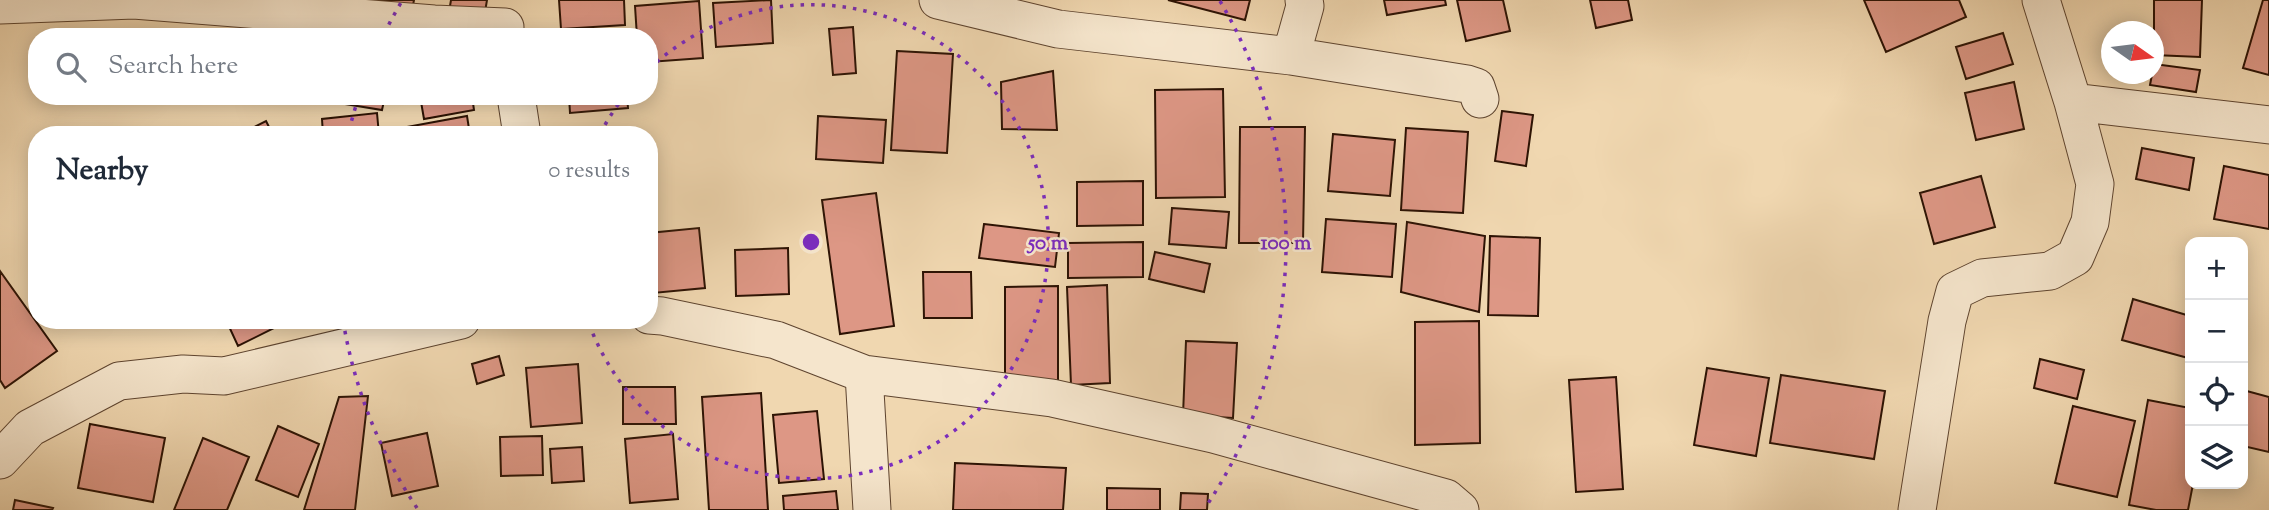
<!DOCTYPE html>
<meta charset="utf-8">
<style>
body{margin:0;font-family:"Sorts Mill Goudy",serif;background:#f6f6f7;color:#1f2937}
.controls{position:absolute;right:21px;bottom:21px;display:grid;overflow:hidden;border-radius:14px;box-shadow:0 4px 18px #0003}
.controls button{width:63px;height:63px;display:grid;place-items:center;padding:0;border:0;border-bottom:2px solid #e0e1e3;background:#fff;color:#1f2937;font:35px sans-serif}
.compass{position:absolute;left:2101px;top:21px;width:63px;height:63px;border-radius:50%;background:#fff;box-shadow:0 4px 18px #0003;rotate:104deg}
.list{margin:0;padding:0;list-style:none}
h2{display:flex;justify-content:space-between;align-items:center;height:91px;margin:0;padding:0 28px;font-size:30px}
h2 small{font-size:23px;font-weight:400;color:#747a83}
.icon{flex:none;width:38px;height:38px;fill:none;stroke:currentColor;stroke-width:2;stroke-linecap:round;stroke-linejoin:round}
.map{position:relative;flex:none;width:2269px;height:510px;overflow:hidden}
.search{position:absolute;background:#fff;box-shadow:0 4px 18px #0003;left:28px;top:28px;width:630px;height:77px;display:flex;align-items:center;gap:18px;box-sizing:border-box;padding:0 24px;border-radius:28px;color:#747a83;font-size:26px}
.panel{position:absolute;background:#fff;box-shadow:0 4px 18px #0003;left:28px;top:126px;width:630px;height:203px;border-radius:28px}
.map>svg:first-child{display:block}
.building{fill:#dd9785;stroke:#2d1304;stroke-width:2}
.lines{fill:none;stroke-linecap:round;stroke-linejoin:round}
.minor-casing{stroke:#5e442f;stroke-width:39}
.minor{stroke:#f5e5cc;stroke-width:37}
.ring{fill:none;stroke:#7b2cbf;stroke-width:3.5;stroke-dasharray:3.5 7}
.centre{fill:#7b2cbf;stroke:#f5e5cc;stroke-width:3.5}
.ring-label{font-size:21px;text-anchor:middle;font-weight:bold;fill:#7b2cbf;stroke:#f5e5cc;stroke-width:5;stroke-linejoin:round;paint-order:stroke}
</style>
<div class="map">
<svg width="2269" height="510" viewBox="0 0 2269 510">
<rect width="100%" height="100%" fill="#f0d7b0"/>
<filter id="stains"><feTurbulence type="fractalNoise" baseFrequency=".00286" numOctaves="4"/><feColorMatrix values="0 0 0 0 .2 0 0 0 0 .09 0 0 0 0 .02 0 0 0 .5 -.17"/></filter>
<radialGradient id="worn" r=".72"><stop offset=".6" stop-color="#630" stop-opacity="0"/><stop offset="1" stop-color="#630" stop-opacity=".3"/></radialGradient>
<path class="building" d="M373,0H414L412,10Z
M451,0H487L484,18L449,12Z
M559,0H624L625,25L561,29Z
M771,0L773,43L716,47L713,3Z
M1168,0H1250L1245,20Z
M1384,0H1445L1446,5L1387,15Z
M1457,0H1503L1510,31L1466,41Z
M1590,0H1628L1632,20L1596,28Z
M1864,0H1959L1966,17L1886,52Z
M2154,0H2202L2200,57L2154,55Z
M2263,0H2269V75L2243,68Z
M699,1L703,58L649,62V37H637L635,6Z
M853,27L856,73L833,75L829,29Z
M2003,33L2013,64L1966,79L1956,47Z
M897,51L953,54L947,153L891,150Z
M2154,64L2200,70L2196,92L2150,85Z
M1053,71L1057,130L1002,129L1001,82Z
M2014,82L2024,129L1976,140L1965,93Z
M1223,89L1225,197L1156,198L1155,90Z
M314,96H385L382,110L314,99Z
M420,96H472L474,110L424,119Z
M569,96H627L628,108L570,113Z
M1502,111L1533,115L1526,166L1495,161Z
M377,113L379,135H323L322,119Z
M467,116L470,135H386L385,131Z
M818,116L886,120L883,163L816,159Z
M266,121L273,135H239Z
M1240,127H1305L1303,243H1239Z
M1406,128L1468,132L1463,213L1401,210Z
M1333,134L1395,140L1390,196L1328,191Z
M2142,148L2194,158L2189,190L2136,179Z
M2224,166L2269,175V229L2214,219Z
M1981,176L1995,227L1934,244L1920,193Z
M1143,181V225L1077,226V182Z
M876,193L894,326L840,334L822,200Z
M1172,208L1229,212L1226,248L1169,244Z
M1326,219L1396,224L1392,277L1322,272Z
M1407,222L1485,236L1479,312L1401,292Z
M984,224L1059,233L1055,267L979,258Z
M699,228L705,288L653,293L649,233Z
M1490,236L1540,238L1538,316L1488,315Z
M1143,242V277L1068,278V243Z
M788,248L789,294L736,296L735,250Z
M1155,252L1210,264L1204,292L1149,279Z
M0,271L57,351L5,388L0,380Z
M923,272H971L972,318H924Z
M1107,285L1110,383L1071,385L1067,287Z
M1058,286V385H1005V287Z
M2133,299L2190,316V349L2188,358L2122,340Z
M226,320H290L238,346Z
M1479,321L1480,443L1415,445V322Z
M1186,341L1237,343L1233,418L1183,415Z
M499,356L504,375L477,384L472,364Z
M2040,359L2084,370L2077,399L2034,388Z
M578,364L582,423L531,427L526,368Z
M1707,368L1769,378L1756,456L1694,445Z
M1781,375L1885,391L1874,459L1770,443Z
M1616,377L1623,489L1576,492L1569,380Z
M623,387H675L676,424H623Z
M2243,390L2269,397V452L2243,446Z
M761,393L768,510H709L702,397Z
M368,396L355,510H304L339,397Z
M2148,400L2190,408V484H2193L2188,510H2156L2129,505Z
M2073,406L2135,421L2117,497L2055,483Z
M817,411L824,479L779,483L773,415Z
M90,424L165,438L153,502L78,488Z
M278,426L319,444L298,497L256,480Z
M427,433L438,486L392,496L381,443Z
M673,434L678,499L630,503L625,439Z
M542,436L543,475L501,476L500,437Z
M203,438L249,457L227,510H174Z
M582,447L584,481L552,483L550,449Z
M955,463L1066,468L1063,510H953Z
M1107,488L1160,489V510H1107Z
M836,491L838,510H784L783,496Z
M1181,493L1208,494L1207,510H1180Z
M15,500L53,508L52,510H13Z"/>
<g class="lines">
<g class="minor-casing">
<path id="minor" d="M938,0L1058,29L1291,56L1467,84L1476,87L1480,99
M0,5L134,0L434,24L505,27
M1291,56L1305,6L1304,0
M516,96L522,135
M2073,102L2269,125
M649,315L662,316L776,340L864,374L1052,398L1213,434L1446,498L1460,510
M864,374L872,510
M0,460L30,428L119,381L183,374L224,376L461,320
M1917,510L1947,321L1955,291L1982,278L2050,271L2075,257L2090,222L2095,184L2073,102L2041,0"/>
</g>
<use href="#minor" class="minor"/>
</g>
<g class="ring">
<path d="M600 134A237 237 0 0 1 623 98M649 69A237 237 0 1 1 588 321"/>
<path d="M417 508A475 475 0 0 1 343 320M349 131A475 475 0 0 1 358 99M384 34A475 475 0 0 1 402 1M1220 1A475 475 0 0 1 1205 508"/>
</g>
<circle cx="811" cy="242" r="10" class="centre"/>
<g class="ring-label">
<text x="1048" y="249">50 m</text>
<text x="1286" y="249">100 m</text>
</g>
<rect width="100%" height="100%" filter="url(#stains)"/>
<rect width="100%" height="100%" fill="url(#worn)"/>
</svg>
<div class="controls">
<button>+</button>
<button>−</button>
<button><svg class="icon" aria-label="locate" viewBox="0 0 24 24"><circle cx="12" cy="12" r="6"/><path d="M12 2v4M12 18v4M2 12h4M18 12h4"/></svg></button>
<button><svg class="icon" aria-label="layers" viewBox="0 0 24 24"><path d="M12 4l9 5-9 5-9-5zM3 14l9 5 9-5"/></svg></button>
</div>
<svg class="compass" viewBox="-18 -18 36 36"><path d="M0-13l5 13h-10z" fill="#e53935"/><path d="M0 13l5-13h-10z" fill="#747a83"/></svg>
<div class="search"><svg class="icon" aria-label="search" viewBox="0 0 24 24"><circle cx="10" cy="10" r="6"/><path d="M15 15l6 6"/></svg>Search here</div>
<section class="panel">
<h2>Nearby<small>0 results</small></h2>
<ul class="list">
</ul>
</section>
</div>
